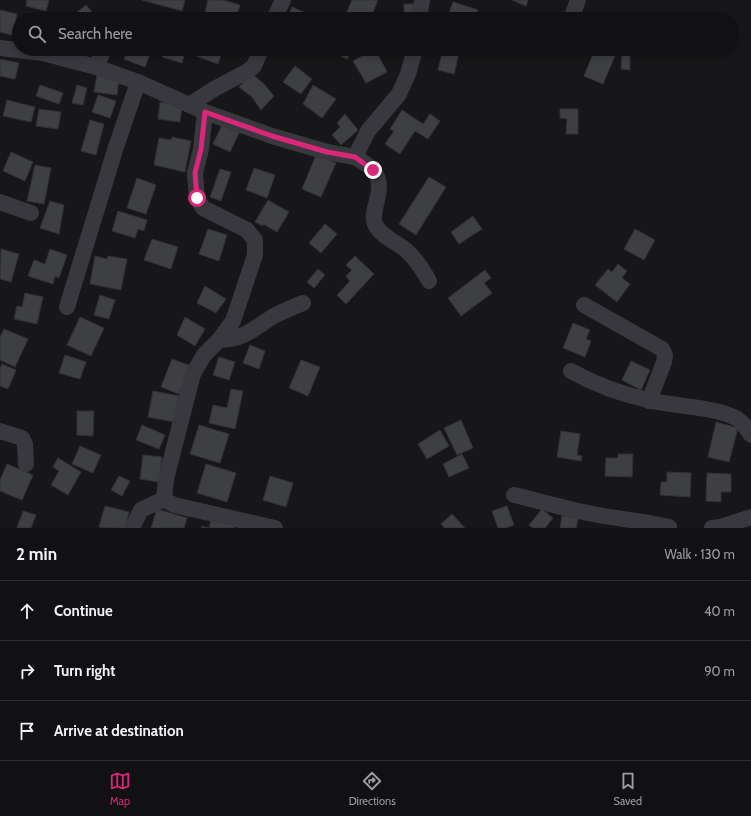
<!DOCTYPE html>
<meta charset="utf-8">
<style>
body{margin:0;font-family:Cabin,sans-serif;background:#1e1f21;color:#f1f3f6}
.stop{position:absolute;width:12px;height:12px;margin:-9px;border:3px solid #db2777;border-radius:50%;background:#fff}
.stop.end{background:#db2777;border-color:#fff;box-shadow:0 1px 4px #0008}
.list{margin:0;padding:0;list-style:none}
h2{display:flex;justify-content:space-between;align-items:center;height:52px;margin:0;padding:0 16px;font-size:17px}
h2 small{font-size:13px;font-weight:400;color:#9c9da0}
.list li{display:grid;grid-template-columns:26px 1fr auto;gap:12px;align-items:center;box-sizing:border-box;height:60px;padding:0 16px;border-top:1px solid #303133}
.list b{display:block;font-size:15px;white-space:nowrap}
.list em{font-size:13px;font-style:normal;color:#9c9da0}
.icon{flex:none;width:22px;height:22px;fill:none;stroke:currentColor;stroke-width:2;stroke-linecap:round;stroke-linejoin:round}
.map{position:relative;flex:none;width:751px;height:528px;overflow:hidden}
.search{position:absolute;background:#111113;box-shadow:0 2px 6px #0003;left:12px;right:12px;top:12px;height:44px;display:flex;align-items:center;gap:10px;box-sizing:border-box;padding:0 14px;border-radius:22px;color:#9c9da0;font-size:15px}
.sheet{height:232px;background:#111113}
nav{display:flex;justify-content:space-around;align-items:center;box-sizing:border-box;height:56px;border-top:1px solid #303133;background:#111113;font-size:11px;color:#9c9da0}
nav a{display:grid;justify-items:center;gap:2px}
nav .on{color:#db2777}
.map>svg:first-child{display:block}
.building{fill:#3e3f43;stroke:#323135}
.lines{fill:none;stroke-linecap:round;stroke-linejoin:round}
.minor{stroke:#38383e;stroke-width:16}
.route{stroke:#db2777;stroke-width:5}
</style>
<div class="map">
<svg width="751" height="528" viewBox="0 0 751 528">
<rect width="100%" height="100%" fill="#171719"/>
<path class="building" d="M27,0H49L46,11L26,6Z
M142,0H185L182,11Z
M208,0H223L240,5L236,19H211L204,17Z
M352,0H378L370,19H344Z
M512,0H528L526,6Z
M453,2L478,10L476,19H447Z
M404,4H417V19H404Z
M86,5L98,19H71L70,18Z
M292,7L318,18V19H286Z
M0,10L17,14L12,35L0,32Z
M30,12L51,17V19H29Z
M388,12L391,19H376L375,18Z
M601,13L612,19H598Z
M128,49H152L145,67L124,59Z
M164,49H186L182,63L162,57Z
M199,49H223L218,64L196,56Z
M326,49H352L347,59Z
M375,49L387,72L366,83L353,61Z
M443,49H460L454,74L438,70Z
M595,49H598L615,56L603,84L584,76Z
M622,55L630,56V70L621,69Z
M0,59L19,63L15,79L0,76Z
M295,66L312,79L301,94L283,82Z
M252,74L264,84L274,96L261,110L252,97L239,87Z
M97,75L119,78L117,95L94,92Z
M40,85L63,93L59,104L36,96Z
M77,85L87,88L83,105L72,103Z
M313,85L336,99L322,118L303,104Z
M98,95L116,101L110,118L92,112Z
M7,100L35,107L31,122L3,116Z
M160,102L182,106L180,122L158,119Z
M39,109L61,112L58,129L36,126Z
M560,109H578V134H566L567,119L560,118Z
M402,110L423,124L430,114L440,121L428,139L415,131L400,154L385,144L394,131L390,129Z
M345,114L358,130L341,145L332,135L340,127L337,123Z
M90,120L104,124L96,155L81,151Z
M223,123L240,131L230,152L213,144Z
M172,137L191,141L185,172L154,165L159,138L171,140Z
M11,152L33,162L25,181L3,171Z
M316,155L336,163L321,197L302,189Z
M35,165L51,168L44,204L27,201Z
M254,168L275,175L267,198L246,190Z
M220,169L231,172L221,201L210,197Z
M429,177L446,187L416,235L399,224Z
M137,178L156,185L146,214L127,208Z
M268,200L289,212L277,232L263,224V226L255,222Z
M50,201L64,205L59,234L40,228Z
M118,211L147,220L144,231L138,229L135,238L112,231Z
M473,216L482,229L459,244L451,232Z
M325,224L337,234L321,253L309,243Z
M208,229L227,235L219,261L199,254Z
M635,229L655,240L644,260L624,249Z
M152,239L178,247L171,269L144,260Z
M1,249L19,254L11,282L0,279Z
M50,249L67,255L59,278L55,276L53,284L28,276L34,260L45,264Z
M95,256L107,259L108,256L127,259L121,290L90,284Z
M355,256L374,274L346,304L337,295L350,281L346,276L352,270L346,265Z
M618,264L627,271L622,278L630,284L617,302L595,285L608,269L612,272Z
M318,269L325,275L314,288L307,282Z
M485,270L491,278L484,283L492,293L461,316L448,298Z
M205,286L226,299L216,313L197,303Z
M25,293L43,297L37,324L14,319L17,306L22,307Z
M100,295L115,300L109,319L94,315Z
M80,317L104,328L91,356L67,345Z
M185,317L205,329L195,346L177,335Z
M573,323L590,330L586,339L591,341L585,357L563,348Z
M4,329L28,339L15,367L0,360V337Z
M250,345L265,351L259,369L243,363Z
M65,355L86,362L80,379L59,373Z
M219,357L235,362L229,380L213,375Z
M172,359L191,366L179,394L161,387Z
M301,360L320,367L308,396L289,388Z
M631,361L650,370L641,390L622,380Z
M2,364L16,370L8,389L0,386V369Z
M231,389L243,391L235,429L209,423L213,405L227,408Z
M153,391L179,396L174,422L148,417Z
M77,411H94L93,436L77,435Z
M461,420L473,448L457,455L444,428Z
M716,422L738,428L729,462L708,457Z
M142,425L165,435L159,449L136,440Z
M199,425L229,434L220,463L190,454Z
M440,430L449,446L427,459L418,444Z
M561,431L580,434L577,455L582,456L581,461L557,457Z
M80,446L101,455L93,473L72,464Z
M462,454L469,468L449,477L443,464Z
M618,454H633L632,477L605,476L606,458H618Z
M143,455L162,457L159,482L140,479Z
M58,458L81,472L68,495L51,485L59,471L53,467Z
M7,464L33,475L22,500L0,491V480Z
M206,464L236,473L227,502L197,493Z
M667,472L691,473L690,497L660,495L661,482H667Z
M707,473L731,474V492H721V502L706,501Z
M119,476L130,481L122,496L111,490Z
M270,476L293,483L286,507L263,500Z
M105,506L129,512L125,528H106L99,527Z
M507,506L514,525L505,528H498L492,511Z
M157,509L187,518L184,528H151Z
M542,509L553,518L545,528H533L529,525Z
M23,511L36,515L31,528H17Z
M452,514L465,528H445L441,524Z
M212,515L236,522L234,528H201L202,526L209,528Z
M562,516L578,518L576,528H560Z"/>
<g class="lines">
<path class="minor" d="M274,19L283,0
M419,19L422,0
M571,19L578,0
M0,48L43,53L96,67L138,82L205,112L272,136L327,152L355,157
M415,49L408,74L399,94L368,131L355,157C360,161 368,164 373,170C389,189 367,212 376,226C383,238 397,242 407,251C417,260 423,270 429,281
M96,67L104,49
M189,105L214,89L248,71L254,66L261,49
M0,202L31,213
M584,305L662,349L665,355L664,362L649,401
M67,307L115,150L138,82
M219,340C245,339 253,329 274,316C283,311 293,307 303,303
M571,371C596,385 621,394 648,400C670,406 725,407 740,421C744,425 748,430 751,435
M0,431L22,438L25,444L26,464
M514,495C540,501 566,509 593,514C618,519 644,521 669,527
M164,499L166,479L193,374L204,355L219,340L233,321L255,255V240L247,230L203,208L197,198L195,173L201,149L205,112
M132,528L141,510L164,499L174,505L275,528
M712,528L720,527L751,517"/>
</g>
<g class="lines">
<path class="route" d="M197,198L195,173L201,149L205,112L272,136L327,152L355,157L373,170"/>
</g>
</svg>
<div class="stop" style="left:197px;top:198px"></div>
<div class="stop end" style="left:373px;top:170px"></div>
<div class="search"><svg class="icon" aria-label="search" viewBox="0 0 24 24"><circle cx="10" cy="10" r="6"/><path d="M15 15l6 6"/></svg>Search here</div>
</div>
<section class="sheet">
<h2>2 min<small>Walk · 130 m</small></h2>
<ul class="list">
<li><svg class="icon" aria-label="ahead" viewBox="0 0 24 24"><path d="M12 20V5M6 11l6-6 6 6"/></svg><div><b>Continue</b></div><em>40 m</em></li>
<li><svg class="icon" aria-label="right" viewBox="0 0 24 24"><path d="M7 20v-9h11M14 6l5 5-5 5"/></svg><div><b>Turn right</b></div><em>90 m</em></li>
<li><svg class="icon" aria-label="arrive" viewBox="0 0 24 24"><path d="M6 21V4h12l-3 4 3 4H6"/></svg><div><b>Arrive at destination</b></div></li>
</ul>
</section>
<nav>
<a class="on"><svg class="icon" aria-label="map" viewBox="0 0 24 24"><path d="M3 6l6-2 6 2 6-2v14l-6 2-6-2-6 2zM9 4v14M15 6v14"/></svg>Map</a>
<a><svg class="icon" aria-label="directions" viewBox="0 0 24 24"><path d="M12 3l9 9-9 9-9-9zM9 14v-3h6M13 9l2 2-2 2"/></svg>Directions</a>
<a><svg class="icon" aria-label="saved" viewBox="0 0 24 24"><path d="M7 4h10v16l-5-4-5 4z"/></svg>Saved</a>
</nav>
